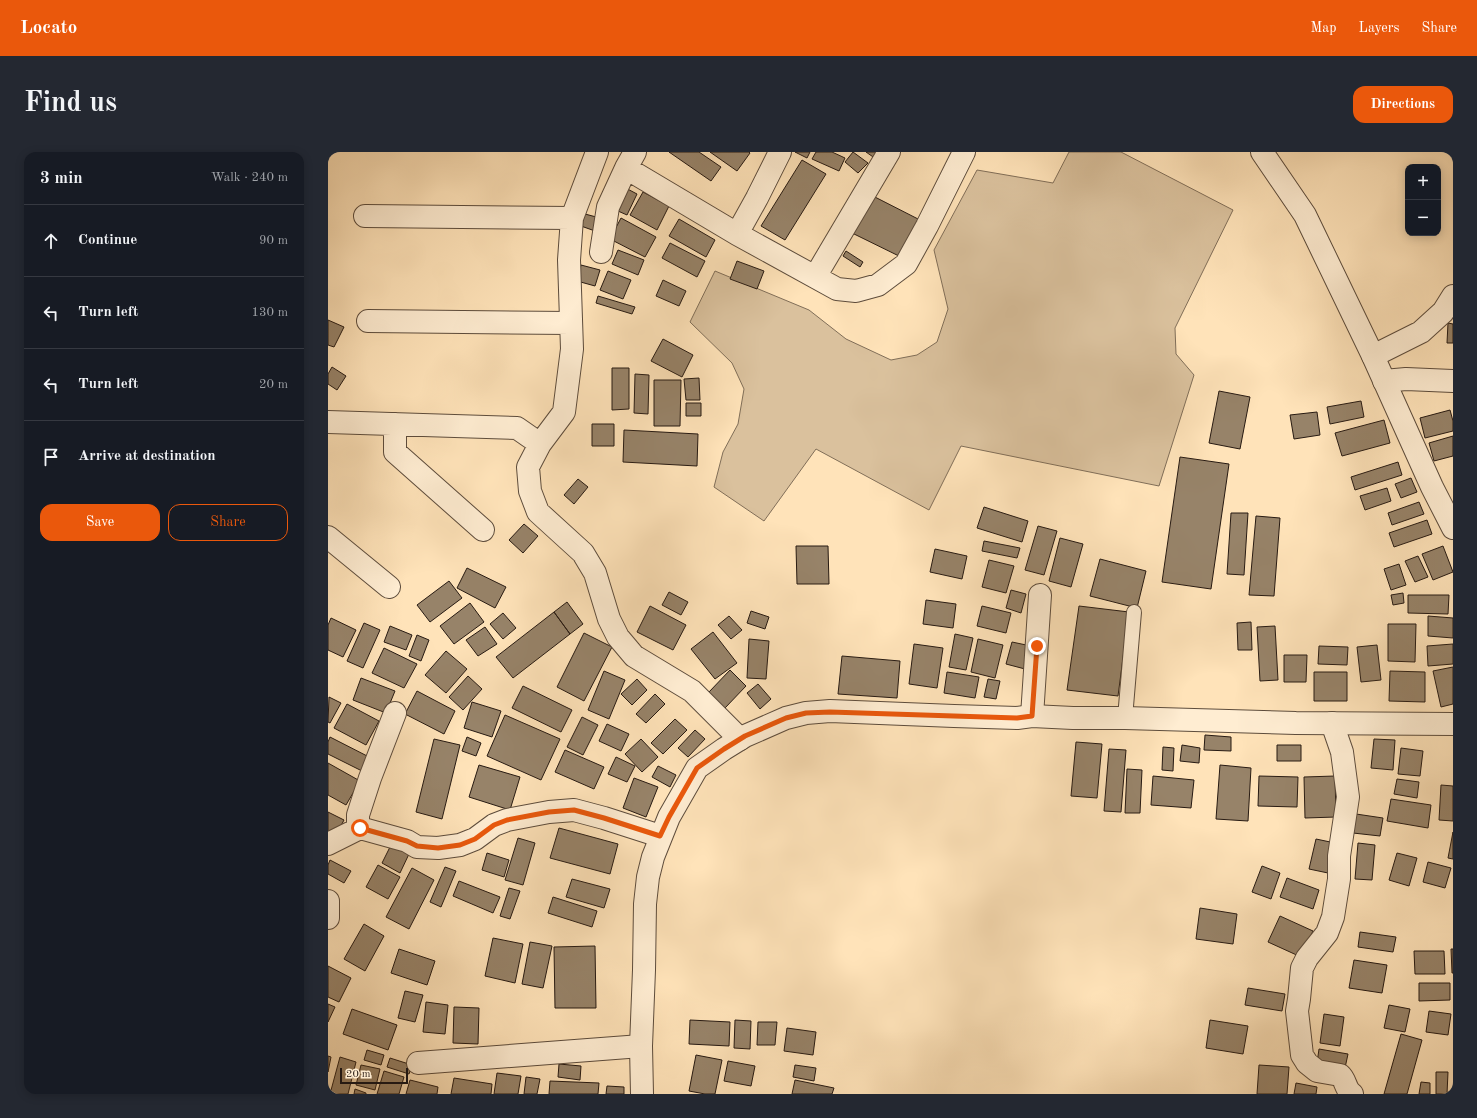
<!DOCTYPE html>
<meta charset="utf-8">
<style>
body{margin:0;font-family:"Old Standard TT",serif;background:#242831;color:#f1f3f6}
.controls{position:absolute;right:12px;top:12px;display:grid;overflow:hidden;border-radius:8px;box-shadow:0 2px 10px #0003}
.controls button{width:36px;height:36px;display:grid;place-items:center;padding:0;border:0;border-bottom:1px solid #363941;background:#171b24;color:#f1f3f6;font:20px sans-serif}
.scale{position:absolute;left:12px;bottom:10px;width:68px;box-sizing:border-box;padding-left:4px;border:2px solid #271a12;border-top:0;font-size:11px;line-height:14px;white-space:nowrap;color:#271a12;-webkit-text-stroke:3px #ffedd2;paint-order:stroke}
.stop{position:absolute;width:12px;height:12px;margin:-9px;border:3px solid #ea580c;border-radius:50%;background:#fff}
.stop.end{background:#ea580c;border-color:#fff;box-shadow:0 1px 4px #0008}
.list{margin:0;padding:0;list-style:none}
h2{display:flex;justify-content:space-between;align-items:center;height:52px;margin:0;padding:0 16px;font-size:17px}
h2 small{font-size:13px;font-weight:400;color:#9ea1a6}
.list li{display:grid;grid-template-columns:26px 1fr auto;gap:12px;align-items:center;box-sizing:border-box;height:72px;padding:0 16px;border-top:1px solid #363941}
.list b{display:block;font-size:15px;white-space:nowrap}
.list em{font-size:13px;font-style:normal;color:#9ea1a6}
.actions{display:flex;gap:8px;padding:12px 16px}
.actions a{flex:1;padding:9px 0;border:1px solid #ea580c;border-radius:12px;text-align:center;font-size:14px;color:#ea580c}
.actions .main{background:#ea580c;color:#fff}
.icon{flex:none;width:22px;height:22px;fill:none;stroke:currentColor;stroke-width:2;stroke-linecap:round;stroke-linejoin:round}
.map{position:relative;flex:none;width:1125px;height:942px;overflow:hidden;border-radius:12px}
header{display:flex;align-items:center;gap:24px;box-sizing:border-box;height:56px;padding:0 20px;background:#ea580c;color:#fff}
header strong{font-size:19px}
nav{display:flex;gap:22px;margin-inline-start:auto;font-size:14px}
.intro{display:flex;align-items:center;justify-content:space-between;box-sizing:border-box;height:96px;padding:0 24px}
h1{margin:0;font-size:28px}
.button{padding:10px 18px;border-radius:12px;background:#ea580c;color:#fff;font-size:14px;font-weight:700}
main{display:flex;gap:24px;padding:0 24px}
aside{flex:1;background:#171b24;border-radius:12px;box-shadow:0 2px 10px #0003}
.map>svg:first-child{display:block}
.green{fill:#dac19d;stroke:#806e58}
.building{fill:#978369;stroke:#271a12}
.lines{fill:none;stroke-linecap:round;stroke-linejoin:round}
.service-casing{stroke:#5d4c3c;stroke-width:16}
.minor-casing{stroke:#5d4c3c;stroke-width:24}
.tertiary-casing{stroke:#5d4c3c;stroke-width:24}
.service{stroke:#ffedd2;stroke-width:14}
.minor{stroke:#ffedd2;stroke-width:22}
.tertiary{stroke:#ffedd2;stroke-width:22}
.route{stroke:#ea580c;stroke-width:5}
</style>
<header>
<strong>Locato</strong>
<nav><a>Map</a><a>Layers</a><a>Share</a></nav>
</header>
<div class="intro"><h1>Find us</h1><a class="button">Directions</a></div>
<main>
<aside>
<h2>3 min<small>Walk · 240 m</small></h2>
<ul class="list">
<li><svg class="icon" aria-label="ahead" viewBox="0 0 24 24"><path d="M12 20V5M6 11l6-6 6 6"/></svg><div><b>Continue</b></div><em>90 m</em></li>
<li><svg class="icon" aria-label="left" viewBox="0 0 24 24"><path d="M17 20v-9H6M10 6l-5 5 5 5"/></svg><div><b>Turn left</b></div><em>130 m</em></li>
<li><svg class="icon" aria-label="left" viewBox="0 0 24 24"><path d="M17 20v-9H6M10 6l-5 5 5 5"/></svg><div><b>Turn left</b></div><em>20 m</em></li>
<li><svg class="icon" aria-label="arrive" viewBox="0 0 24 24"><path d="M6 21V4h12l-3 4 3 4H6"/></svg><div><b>Arrive at destination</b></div></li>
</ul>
<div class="actions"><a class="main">Save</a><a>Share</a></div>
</aside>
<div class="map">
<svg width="1125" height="942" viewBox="0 0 1125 942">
<rect width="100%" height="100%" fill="#ffe3b9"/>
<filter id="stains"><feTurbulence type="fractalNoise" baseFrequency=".005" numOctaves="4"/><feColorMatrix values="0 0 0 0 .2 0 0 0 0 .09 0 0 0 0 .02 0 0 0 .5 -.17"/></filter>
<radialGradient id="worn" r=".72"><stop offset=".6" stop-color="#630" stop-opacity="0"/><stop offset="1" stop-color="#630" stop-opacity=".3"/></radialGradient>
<path class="green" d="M741,0H793L905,58L847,176L848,202L866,223L831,334L633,294L601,358L488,297L436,369L386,335L395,300L410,272L416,237L404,211L362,170L387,119L481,158L518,187L563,208L589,203L609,190L620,157L606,98L649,18L725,31Z"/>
<path class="building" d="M341,0H371L393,15L383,29Z
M382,0H421L422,1L409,19Z
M467,0H482L479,6Z
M488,0H504L517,6L511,19L484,7Z
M525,0L540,11L530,21L517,10Z
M538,0H553L548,7Z
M474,8L498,22L457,88L433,74Z
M292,33L309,42L299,63L281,55Z
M315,40L341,54L329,78L302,63Z
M541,42L594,69L575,106L522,80Z
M257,62L272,66L267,79L253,74Z
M293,66L328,85L317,105L282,87Z
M351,67L387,88L378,105L341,84Z
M342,91L377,109L369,125L334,106Z
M290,98L316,108L310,123L284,112Z
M518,99L535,110L532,115L515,104Z
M409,109L436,119L429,137L402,127Z
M253,113L272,118L267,134L249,129Z
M280,119L303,128L295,147L272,138Z
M335,128L358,139L351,154L328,144Z
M270,144L307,155L304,162L268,151Z
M0,168L16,175L6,195L0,193Z
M1120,171L1125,172V191H1119Z
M335,187L365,203L354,225L323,209Z
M4,215L18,224L9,238L0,232V222Z
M284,216H301V257L284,258Z
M307,222L321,223L320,262L306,261Z
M371,226L372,248H358L356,227Z
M326,228H353L352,274H326Z
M891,239L922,245L912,297L881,291Z
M1033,249L1036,265L1002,272L999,255Z
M358,251H373V264H358Z
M1122,258L1125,269V279L1097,286L1092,266Z
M989,260L992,283L966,287L962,263Z
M1056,268L1062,291L1014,304L1007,281Z
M264,272H286V294H264Z
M296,278L370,282L369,314L295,310Z
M1125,284V304L1106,309L1101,291Z
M852,305L901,312L883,437L834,430Z
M1070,310L1074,323L1027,338L1023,325Z
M1083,326L1089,340L1073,346L1067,332Z
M250,327L260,335L246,352L236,343Z
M1059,336L1063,349L1037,358L1032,344Z
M1091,350L1096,362L1064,373L1060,361Z
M656,355L700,369L694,390L649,376Z
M903,361H920L916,423L899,422Z
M928,364L952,366L946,444L921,443Z
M1099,368L1104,382L1066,395L1061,381Z
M196,372L210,384L195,401L181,388Z
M710,374L729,379L716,423L697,418Z
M732,386L755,392L743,435L721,429Z
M656,389L692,396L689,406L654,399Z
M468,394H500L501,432H469Z
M1115,394L1125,420L1105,428L1094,402Z
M607,397L639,404L634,427L602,420Z
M1090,404L1100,425L1087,430L1077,409Z
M772,407L818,419L809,456L762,444Z
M661,408L686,414L678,441L654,435Z
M1071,412L1078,433L1063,438L1056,417Z
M139,416L178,435L167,456L129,436Z
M121,429L134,446L102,470L89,453Z
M683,438L698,442L693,461L678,456Z
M341,440L360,450L353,463L334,453Z
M1075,441L1076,451L1065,453L1063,443Z
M1080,443H1121L1120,462L1080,461Z
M598,448L628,452L625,476L595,472Z
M239,450L255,472L242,482L226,460Z
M142,451L156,470L126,492L112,474Z
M322,454L358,473L345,498L309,480Z
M654,454L683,461L678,481L649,474Z
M751,454L801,460L790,544L739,538Z
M423,459L441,465L437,477L419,471Z
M226,460L242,482L185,526L168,505Z
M175,461L188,476L175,487L162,472Z
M401,464L414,478L403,487L390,473Z
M1100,464L1125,466V486L1100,484Z
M3,466L28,478L15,505L0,498V473Z
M923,470L924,498H910L909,471Z
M36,471L52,478L35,516L19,509Z
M1060,472H1088L1087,510L1060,509Z
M62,474L84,483L78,498L56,490Z
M947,474L950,528L932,529L929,475Z
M157,475L169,492L150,504L138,488Z
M385,480L409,511L387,527L363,497Z
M256,481L284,495L256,549L229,535Z
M627,482L645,486L638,518L621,515Z
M89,483L101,488L93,509L81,504Z
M421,487L441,489L438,527L419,526Z
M650,487L675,493L667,526L643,520Z
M684,490L703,494L697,517L678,512Z
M586,492L615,496L609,536L581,532Z
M1125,492V512L1100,514L1099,494Z
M1049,493L1053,528L1033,530L1029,495Z
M991,494L1020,495L1019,513L990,512Z
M56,496L89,512L76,536L44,521Z
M118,499L139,517L118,541L97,523Z
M956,503H979L978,530H956Z
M514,504L572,509L569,546L510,542Z
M1125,515V552L1113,555L1105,519Z
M402,518L418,534L397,556L381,540Z
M276,519L297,528L281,567L260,558Z
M1062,519L1097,520V550L1061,549Z
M619,520L651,525L647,546L616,541Z
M986,520H1019V549H986Z
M140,524L154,537L135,558L121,545Z
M33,526L67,539L58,561L25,548Z
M309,527L319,538L304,553L293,542Z
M660,527L672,529L668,547L656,545Z
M430,532L443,547L432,557L419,541Z
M195,534L244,558L233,580L184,556Z
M89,539L127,559L116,582L77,562Z
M327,542L337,552L318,571L308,562Z
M1,545L13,551L2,571L0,570Z
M144,550L173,559L164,585L136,576Z
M19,552L51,569L38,593L6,576Z
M177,563L232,587L213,628L159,604Z
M254,565L270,573L255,603L239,595Z
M347,567L359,578L335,602L323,591Z
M279,572L301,582L293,599L271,589Z
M367,578L377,587L360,605L350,596Z
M877,583L903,585V599L876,598Z
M2,585L45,607L38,621L0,602V590Z
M139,585L153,591L148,604L134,599Z
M106,587L132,593L114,667L88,660Z
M313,587L330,605L314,620L297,602Z
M1046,587L1067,588L1065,618L1043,616Z
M748,590L774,592L769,646L743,644Z
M854,593L872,596L871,611L852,609Z
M949,593H973V609H949Z
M835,595L846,596L845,619L834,618Z
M1073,596L1095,599L1092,624L1070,622Z
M781,597L798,598L793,660L776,659Z
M237,598L276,615L266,637L227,620Z
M288,605L307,614L299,630L280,622Z
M0,611L32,629L18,653L0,643Z
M151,613L192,625L182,658L141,645Z
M892,613L923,616L920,669L888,667Z
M330,614L348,623L342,635L324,625Z
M799,617L814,618L812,661H797Z
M825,624L866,628L863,656L823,653Z
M931,624L970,625L969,655L930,654Z
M1007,624L1008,665L977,666L976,625Z
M306,626L330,635L318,665L295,656Z
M1069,627L1091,630L1089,646L1066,642Z
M1113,633L1125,634V669L1111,668Z
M1063,647L1103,653L1100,676L1059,669Z
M0,660L16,668L7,685L0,681Z
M1028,662L1055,666L1052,684L1025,681Z
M231,676L290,692L282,722L222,706Z
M1125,680V707L1120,706Z
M190,686L207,691L195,733L177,728Z
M988,687L1007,691L1000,721L981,717Z
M1030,691L1047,693L1044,728L1027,727Z
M63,693L81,702L72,721L54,711Z
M159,701L181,708L176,725L154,718Z
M1069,701L1089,706L1081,734L1061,728Z
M2,708L23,719L16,731L0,722V713Z
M1100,710L1123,716L1117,736L1095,730Z
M50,713L72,725L60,747L38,735Z
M934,714L952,721L943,747L924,740Z
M117,715L128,719L113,755L102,750Z
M84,716L106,728L81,777L58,765Z
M959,726L991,738L985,757L952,745Z
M244,727L282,737L276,756L238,745Z
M131,729L172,745L165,761L125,744Z
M181,736L192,739L182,767L172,764Z
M225,745L269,759L264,775L220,761Z
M872,756L909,762L905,792L868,787Z
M952,764L985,779L973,805L940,790Z
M36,772L56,784L37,819L16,807Z
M1032,780L1068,785L1065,800L1030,795Z
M165,786L195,792L187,831L157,824Z
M202,790L224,794L215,836L194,832Z
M267,794L268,856H227L226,795Z
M71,797L107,809L99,833L63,821Z
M1123,797H1125V821H1124Z
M1086,799H1116L1117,822H1087Z
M1026,808L1059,813L1054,841L1021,836Z
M0,814L23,826L11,850L0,845Z
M1091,831H1122V848L1091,849Z
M920,836L957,842L954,859L917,853Z
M77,839L95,843L87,870L70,866Z
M98,850L120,853L117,882L95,880Z
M0,852L7,855L0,870Z
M1061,853L1082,857L1077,880L1056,876Z
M126,855L151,856L150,892L125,891Z
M24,857L69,873L60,898L15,882Z
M1101,859L1123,862L1120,883L1098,880Z
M996,862L1016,865L1012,894L992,891Z
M362,868L402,870L401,894L361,892Z
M407,868L423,869L422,897L406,896Z
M882,868L920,874L915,902L878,896Z
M430,870H449L447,893H429Z
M459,876L488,880L485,903L456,899Z
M1073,882L1094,888L1079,942H1056Z
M991,897L1020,902L1017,916L989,911Z
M39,898L56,903L53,913L36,908Z
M368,903L394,908L387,942H377L361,939Z
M0,904L3,905L0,920Z
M12,905L28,910L20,942H2Z
M62,906L84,913L81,922L59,915Z
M400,909L427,914L423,934L396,929Z
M231,912L253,914L252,928L230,925Z
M33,913L52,917L47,938L28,933Z
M467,913L488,916L486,929L465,925Z
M931,913L961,915L959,942H929Z
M56,919L76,925L71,942H49Z
M1108,920H1120L1119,942H1108Z
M169,921L193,924L190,942H166Z
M198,925L212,927L209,942H196Z
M126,926L164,932L163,942H123Z
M82,928L110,935L109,942H78Z
M467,928L506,936L504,942H464Z
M222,929L271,931L270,942H221Z
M1093,930L1102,931V942H1091Z
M968,931L989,935L988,942H966Z
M279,934L296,935V942H278Z
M27,937L38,941V942H26Z"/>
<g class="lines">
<g class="service-casing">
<path id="service" d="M797,566L806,460"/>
</g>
<g class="minor-casing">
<path id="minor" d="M269,0L244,66L241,108L244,197L236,260L212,292L200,315L202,339L210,360L255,401L267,421L281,467L290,485L306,504L364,539L412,587
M298,16L409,82L509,137L528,139L550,133L578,112L599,74L636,0
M37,64L244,66
M409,82L429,46L452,0
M273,100L280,55L298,16L307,0
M487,125L561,0
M40,169L243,171
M1045,204L1093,180L1115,160L1125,144
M1056,229L1078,227L1125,229
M0,270L189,276L212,292
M67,272V300L155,378
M0,385L61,435
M67,561L42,626L30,663V673L32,676L79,689L89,695L110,696L132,693L147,687L166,673L179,668L221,660L246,658L276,666L332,684
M704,564L712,443
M1004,571L1014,600L1020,645L1011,704V727L1005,765L999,781L979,806L974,816L971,847L969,859L974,903L979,911L989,919L1012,923C1018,928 1017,937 1024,942
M0,692L32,676
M0,749V766
M90,911L313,894"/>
</g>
<g class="tertiary-casing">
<path id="tertiary" d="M934,0L977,63L1045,204L1104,335L1125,376
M314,942L313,894L316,818L317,752L320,725L325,705L341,665L369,616L396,597L417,584L458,566L478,561L502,559L626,564L689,566L704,564L745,566H797L968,571L1125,572"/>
</g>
<use href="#service" class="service"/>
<use href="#minor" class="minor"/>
<use href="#tertiary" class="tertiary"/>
</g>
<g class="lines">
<path class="route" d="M32,676L79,689L89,694L110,696L132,693L147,687L166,673L179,668L221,660L246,658L276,666L332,684L341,665L369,616L396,597L417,584L458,566L478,561L502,560L626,564L689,566L704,564L709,494"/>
</g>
<rect width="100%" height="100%" filter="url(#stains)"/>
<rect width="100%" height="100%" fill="url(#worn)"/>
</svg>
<div class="controls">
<button>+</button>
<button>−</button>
</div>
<div class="scale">20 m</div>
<div class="stop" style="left:32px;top:676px"></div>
<div class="stop end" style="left:709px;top:494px"></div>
</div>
</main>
